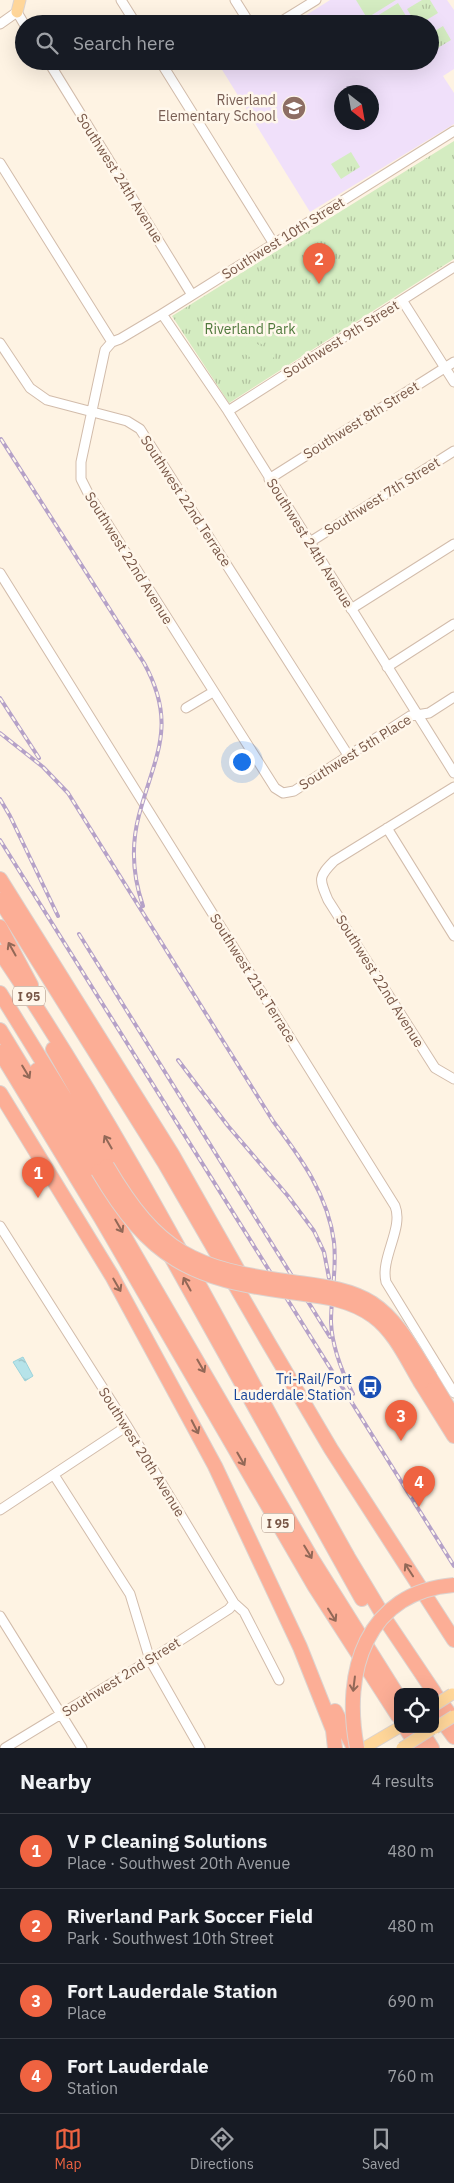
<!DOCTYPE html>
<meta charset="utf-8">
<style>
body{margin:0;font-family:"IBM Plex Sans",sans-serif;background:#242831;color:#f1f3f6}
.controls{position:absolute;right:15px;bottom:15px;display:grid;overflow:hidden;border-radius:10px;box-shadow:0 5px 20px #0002}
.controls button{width:45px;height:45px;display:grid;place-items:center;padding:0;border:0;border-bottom:1px solid #363941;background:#171b24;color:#f1f3f6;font:25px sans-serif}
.compass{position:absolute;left:334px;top:85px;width:45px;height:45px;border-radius:50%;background:#171b24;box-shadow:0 5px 20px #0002;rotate:149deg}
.you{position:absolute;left:241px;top:761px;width:18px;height:18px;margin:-12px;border:4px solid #fff;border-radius:50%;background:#1a73e8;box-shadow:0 0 0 8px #1a73e833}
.badge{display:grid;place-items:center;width:32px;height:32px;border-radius:50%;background:#ef6341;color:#fff;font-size:16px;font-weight:700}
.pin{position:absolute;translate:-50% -41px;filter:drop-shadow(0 1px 2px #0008)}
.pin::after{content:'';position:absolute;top:26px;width:18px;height:15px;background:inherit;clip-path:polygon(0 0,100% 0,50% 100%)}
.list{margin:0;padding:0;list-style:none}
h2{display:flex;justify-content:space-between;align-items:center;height:65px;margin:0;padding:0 20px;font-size:21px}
h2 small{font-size:16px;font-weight:400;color:#9ea1a6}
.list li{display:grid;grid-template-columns:32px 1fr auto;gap:15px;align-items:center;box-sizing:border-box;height:75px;padding:0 20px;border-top:1px solid #363941}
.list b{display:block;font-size:19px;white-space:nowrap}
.list p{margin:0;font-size:16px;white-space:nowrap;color:#9ea1a6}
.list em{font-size:16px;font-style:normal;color:#9ea1a6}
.icon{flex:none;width:28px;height:28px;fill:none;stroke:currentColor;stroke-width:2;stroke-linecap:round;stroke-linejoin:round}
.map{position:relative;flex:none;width:454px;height:1748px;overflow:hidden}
.search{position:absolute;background:#171b24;box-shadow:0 5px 20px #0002;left:15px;right:15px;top:15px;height:55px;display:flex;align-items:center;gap:12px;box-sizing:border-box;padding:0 18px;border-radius:28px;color:#9ea1a6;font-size:19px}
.sheet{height:365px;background:#171b24}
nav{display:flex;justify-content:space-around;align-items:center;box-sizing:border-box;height:70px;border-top:1px solid #363941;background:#171b24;font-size:14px;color:#9ea1a6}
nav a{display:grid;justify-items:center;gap:2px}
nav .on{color:#ef6341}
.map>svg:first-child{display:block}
.education{fill:#f0e0fa;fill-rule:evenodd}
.park{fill:url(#park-tufts)}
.pitch{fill:#d4ecc1}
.water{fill:url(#water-ripples);stroke:#9cd3db}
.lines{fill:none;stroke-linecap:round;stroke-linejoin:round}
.minor-casing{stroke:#d2bcab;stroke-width:11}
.major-casing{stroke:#dcd3cf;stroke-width:13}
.highway-casing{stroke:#dcd3cf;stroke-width:16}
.minor{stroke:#fff;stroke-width:9}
.major{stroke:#ffd699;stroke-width:11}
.highway{stroke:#fcae96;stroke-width:14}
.rail-casing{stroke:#b5a1c8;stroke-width:4}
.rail{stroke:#fff7eb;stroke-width:2;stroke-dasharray:5.5;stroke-linecap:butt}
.major-bridge-casing{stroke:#dcd3cf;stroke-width:13;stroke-linecap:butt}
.highway-bridge-casing{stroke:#dcd3cf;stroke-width:16;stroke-linecap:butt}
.major-bridge{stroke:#ffd699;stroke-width:11}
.highway-bridge{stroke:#fcae96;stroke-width:14}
.oneway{stroke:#926857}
.labels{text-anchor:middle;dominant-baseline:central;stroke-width:5;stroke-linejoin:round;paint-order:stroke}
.shield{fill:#fff7eb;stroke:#a08778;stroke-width:1}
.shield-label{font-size:12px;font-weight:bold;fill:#785747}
.education-label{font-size:14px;fill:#785e54;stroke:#fff7eb;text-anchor:end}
.street-label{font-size:14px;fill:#785747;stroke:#fff7eb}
.park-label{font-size:14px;fill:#4f793c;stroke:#fff7eb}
.transit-label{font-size:14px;fill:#164399;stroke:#fff7eb;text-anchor:end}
</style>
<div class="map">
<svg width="454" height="1748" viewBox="0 0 454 1748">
<defs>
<pattern id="park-tufts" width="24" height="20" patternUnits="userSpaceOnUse" patternTransform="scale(1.25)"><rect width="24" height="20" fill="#d4ecc1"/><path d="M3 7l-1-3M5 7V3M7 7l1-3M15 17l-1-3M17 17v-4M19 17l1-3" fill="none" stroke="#b1c29f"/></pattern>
<pattern id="water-ripples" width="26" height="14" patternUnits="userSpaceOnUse" patternTransform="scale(1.25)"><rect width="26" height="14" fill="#b6e3e9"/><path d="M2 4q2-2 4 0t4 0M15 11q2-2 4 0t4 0" fill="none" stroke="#99bbbf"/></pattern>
</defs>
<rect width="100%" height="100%" fill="#fef3e3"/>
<path class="education" d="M330,0H447L454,10V69L443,76L454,93V124L310,212L221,68L232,61H430V24H292ZM342,92H372V122H342Z"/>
<path class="park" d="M422,0H430L438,13L420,24H416L407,9Z
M443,26L451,40L431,52L430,34Z
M454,141V259L229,403L172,316Z
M351,152L360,167L341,179L331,164Z"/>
<path class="pitch" d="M356,0H396L367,18Z
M398,3L411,24H371L369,21Z
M247,314L272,331L263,345L238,329Z
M251,340L275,355L267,368L242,352Z"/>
<path class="water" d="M23,1357L33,1376L25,1381L13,1362Z"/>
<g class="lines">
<g class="minor-casing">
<path id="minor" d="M121,0L136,24
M235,0L250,24
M0,24L17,12L24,24
M277,24L316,0
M48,61L192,295
M160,61L274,244
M0,163L112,342L105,350L81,462V479L88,493L275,788L283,793L294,791L410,716L429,713L454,697
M402,300L454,382
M162,314L228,411L454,773
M112,342L120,339L162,314L454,131
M0,343L30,388L47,400L127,421L140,429L348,755
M228,411L454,267
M269,479L454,362
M310,542L454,451
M0,573L395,1206C404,1228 380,1258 386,1282L454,1393
M351,609L454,544
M387,667L454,624
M186,708L213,692
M454,787L334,861C318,877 319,879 328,900L435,1068L454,1079
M387,828L454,936
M0,1226L127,1426L234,1603L244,1612L279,1680
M54,1475L130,1594L150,1660L200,1748
M0,1510L127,1426
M0,1616L82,1748
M5,1748L150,1660L229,1609L234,1603"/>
</g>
<g class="major-casing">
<path id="major" d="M17,12L20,0
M364,1748L398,1728"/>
</g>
<g class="highway-casing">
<path id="highway" d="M0,879L172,1154L244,1281
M0,900L164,1162L268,1342L331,1449L454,1640
M0,927L31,985
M0,952C131,1145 234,1354 348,1557L387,1622L434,1692
M0,993L107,1166
M0,1030L98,1191L312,1559L398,1696
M53,1049L153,1223
M0,1052L101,1218L315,1587L398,1716
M37,1070L98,1171
M0,1093L112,1276L215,1466L300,1647L333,1730L335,1748
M169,1253L362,1599
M430,1377L454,1417
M421,1383L454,1436
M435,1694L454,1720
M335,1711L354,1748
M435,1711L454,1737
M406,1729L419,1748
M420,1729L432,1748"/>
</g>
<use href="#minor" class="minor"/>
<use href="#major" class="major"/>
<use href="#highway" class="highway"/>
<g class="rail-casing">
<path id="rail" d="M1,439L144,663C178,725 155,755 139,815C131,845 133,877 143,906
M0,698L39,758
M0,733L43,767L68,793L273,1121C301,1158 328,1195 334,1242C337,1269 331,1295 331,1322C332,1347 342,1372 353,1394
M0,799L10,816L58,916
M0,840L454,1566
M79,934L330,1337
M178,1060L228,1126L288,1196L314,1231L324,1252L329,1278"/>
</g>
<use href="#rail" class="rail"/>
<g class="major-bridge-casing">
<path id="major-bridge" d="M435,1705L452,1694
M435,1728L454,1716
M402,1748L432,1729"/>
</g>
<g class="highway-bridge-casing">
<path id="highway-bridge" d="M107,1166C158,1253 194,1269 292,1282C320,1286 348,1288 372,1303C399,1321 413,1350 430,1377
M98,1171C150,1259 190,1279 290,1292C319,1296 348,1298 373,1316C395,1332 407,1360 421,1383
M357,1748C342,1672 366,1592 454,1585"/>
</g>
<use href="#major-bridge" class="major-bridge"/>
<use href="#highway-bridge" class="highway-bridge"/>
</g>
<defs><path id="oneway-shaft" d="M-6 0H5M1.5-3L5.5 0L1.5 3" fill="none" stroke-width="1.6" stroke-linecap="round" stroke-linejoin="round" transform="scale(1.25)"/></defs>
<g class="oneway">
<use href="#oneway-shaft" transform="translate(12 949) rotate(-119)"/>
<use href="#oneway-shaft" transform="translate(26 1072) rotate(59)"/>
<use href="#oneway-shaft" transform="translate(108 1142) rotate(-120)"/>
<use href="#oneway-shaft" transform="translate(119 1226) rotate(60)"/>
<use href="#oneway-shaft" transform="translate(187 1284) rotate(-119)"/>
<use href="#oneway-shaft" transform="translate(117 1285) rotate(60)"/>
<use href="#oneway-shaft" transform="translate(201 1366) rotate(60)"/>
<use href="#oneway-shaft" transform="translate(195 1427) rotate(63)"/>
<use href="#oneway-shaft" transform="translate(241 1459) rotate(60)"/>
<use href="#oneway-shaft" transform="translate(308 1552) rotate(59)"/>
<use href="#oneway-shaft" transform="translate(409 1570) rotate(-123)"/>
<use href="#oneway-shaft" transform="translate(332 1615) rotate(58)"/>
<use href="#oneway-shaft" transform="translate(354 1684) rotate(97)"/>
</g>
<defs>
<g id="school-disc" transform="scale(1.25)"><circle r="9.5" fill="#8d6e63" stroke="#fff7eb"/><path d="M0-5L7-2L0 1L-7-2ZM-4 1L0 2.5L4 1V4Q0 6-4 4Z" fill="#fff"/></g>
<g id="bus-disc" transform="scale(1.25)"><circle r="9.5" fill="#1a4fb4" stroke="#fff7eb"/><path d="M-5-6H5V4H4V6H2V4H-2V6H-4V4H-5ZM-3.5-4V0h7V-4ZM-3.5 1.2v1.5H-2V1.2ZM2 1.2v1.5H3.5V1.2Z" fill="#fff"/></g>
</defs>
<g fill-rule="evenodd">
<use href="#school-disc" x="294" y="108"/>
<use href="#bus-disc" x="370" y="1387"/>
</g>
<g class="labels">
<g class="shield">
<rect x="13" y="986.5" width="32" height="19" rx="4"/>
<rect x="262" y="1513.5" width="32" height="19" rx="4"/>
</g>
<g class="shield-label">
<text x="29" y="996">I 95</text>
<text x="278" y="1523">I 95</text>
</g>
<g class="education-label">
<text x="276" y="100">Riverland<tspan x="276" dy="16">Elementary School</tspan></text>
</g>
<g class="street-label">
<text transform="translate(120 178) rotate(58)">Southwest 24th Avenue</text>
<text transform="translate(283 238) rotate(-32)">Southwest 10th Street</text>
<text transform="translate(341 339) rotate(-32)">Southwest 9th Street</text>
<text transform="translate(361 420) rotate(-32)">Southwest 8th Street</text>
<text transform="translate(382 496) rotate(-32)">Southwest 7th Street</text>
<text transform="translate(186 501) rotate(57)">Southwest 22nd Terrace</text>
<text transform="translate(310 543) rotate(58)">Southwest 24th Avenue</text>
<text transform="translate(129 558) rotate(58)">Southwest 22nd Avenue</text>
<text transform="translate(355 752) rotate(-32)">Southwest 5th Place</text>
<text transform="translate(253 978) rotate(58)">Southwest 21st Terrace</text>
<text transform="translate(380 981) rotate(58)">Southwest 22nd Avenue</text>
<text transform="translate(142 1452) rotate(58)">Southwest 20th Avenue</text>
<text transform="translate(121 1677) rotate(-32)">Southwest 2nd Street</text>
</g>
<g class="park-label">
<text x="250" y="329">Riverland Park</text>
</g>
<g class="transit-label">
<text x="352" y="1379">Tri-Rail/Fort<tspan x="352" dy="16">Lauderdale Station</tspan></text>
</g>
</g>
</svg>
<div class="controls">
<button><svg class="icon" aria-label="locate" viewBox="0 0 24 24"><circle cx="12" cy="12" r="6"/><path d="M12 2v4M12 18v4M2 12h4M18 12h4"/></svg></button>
</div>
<svg class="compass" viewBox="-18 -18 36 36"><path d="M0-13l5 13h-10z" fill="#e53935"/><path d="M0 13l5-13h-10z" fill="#9ea1a6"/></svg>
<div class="you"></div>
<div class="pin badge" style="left:38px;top:1198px">1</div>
<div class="pin badge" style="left:319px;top:284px">2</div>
<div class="pin badge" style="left:401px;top:1441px">3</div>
<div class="pin badge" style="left:419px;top:1507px">4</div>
<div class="search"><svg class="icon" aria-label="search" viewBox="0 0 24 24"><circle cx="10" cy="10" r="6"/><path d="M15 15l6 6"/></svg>Search here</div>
</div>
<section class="sheet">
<h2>Nearby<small>4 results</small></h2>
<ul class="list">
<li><span class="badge">1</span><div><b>V P Cleaning Solutions</b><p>Place · Southwest 20th Avenue</p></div><em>480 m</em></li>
<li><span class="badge">2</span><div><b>Riverland Park Soccer Field</b><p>Park · Southwest 10th Street</p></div><em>480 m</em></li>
<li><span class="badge">3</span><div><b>Fort Lauderdale Station</b><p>Place</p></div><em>690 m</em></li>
<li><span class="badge">4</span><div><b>Fort Lauderdale</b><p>Station</p></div><em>760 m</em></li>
</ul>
</section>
<nav>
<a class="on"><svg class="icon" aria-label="map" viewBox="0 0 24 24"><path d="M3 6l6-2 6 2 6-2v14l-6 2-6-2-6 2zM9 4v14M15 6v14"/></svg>Map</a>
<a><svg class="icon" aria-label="directions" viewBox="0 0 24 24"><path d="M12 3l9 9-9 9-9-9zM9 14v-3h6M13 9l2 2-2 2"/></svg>Directions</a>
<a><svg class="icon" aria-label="saved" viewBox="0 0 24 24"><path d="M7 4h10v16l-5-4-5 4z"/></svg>Saved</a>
</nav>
